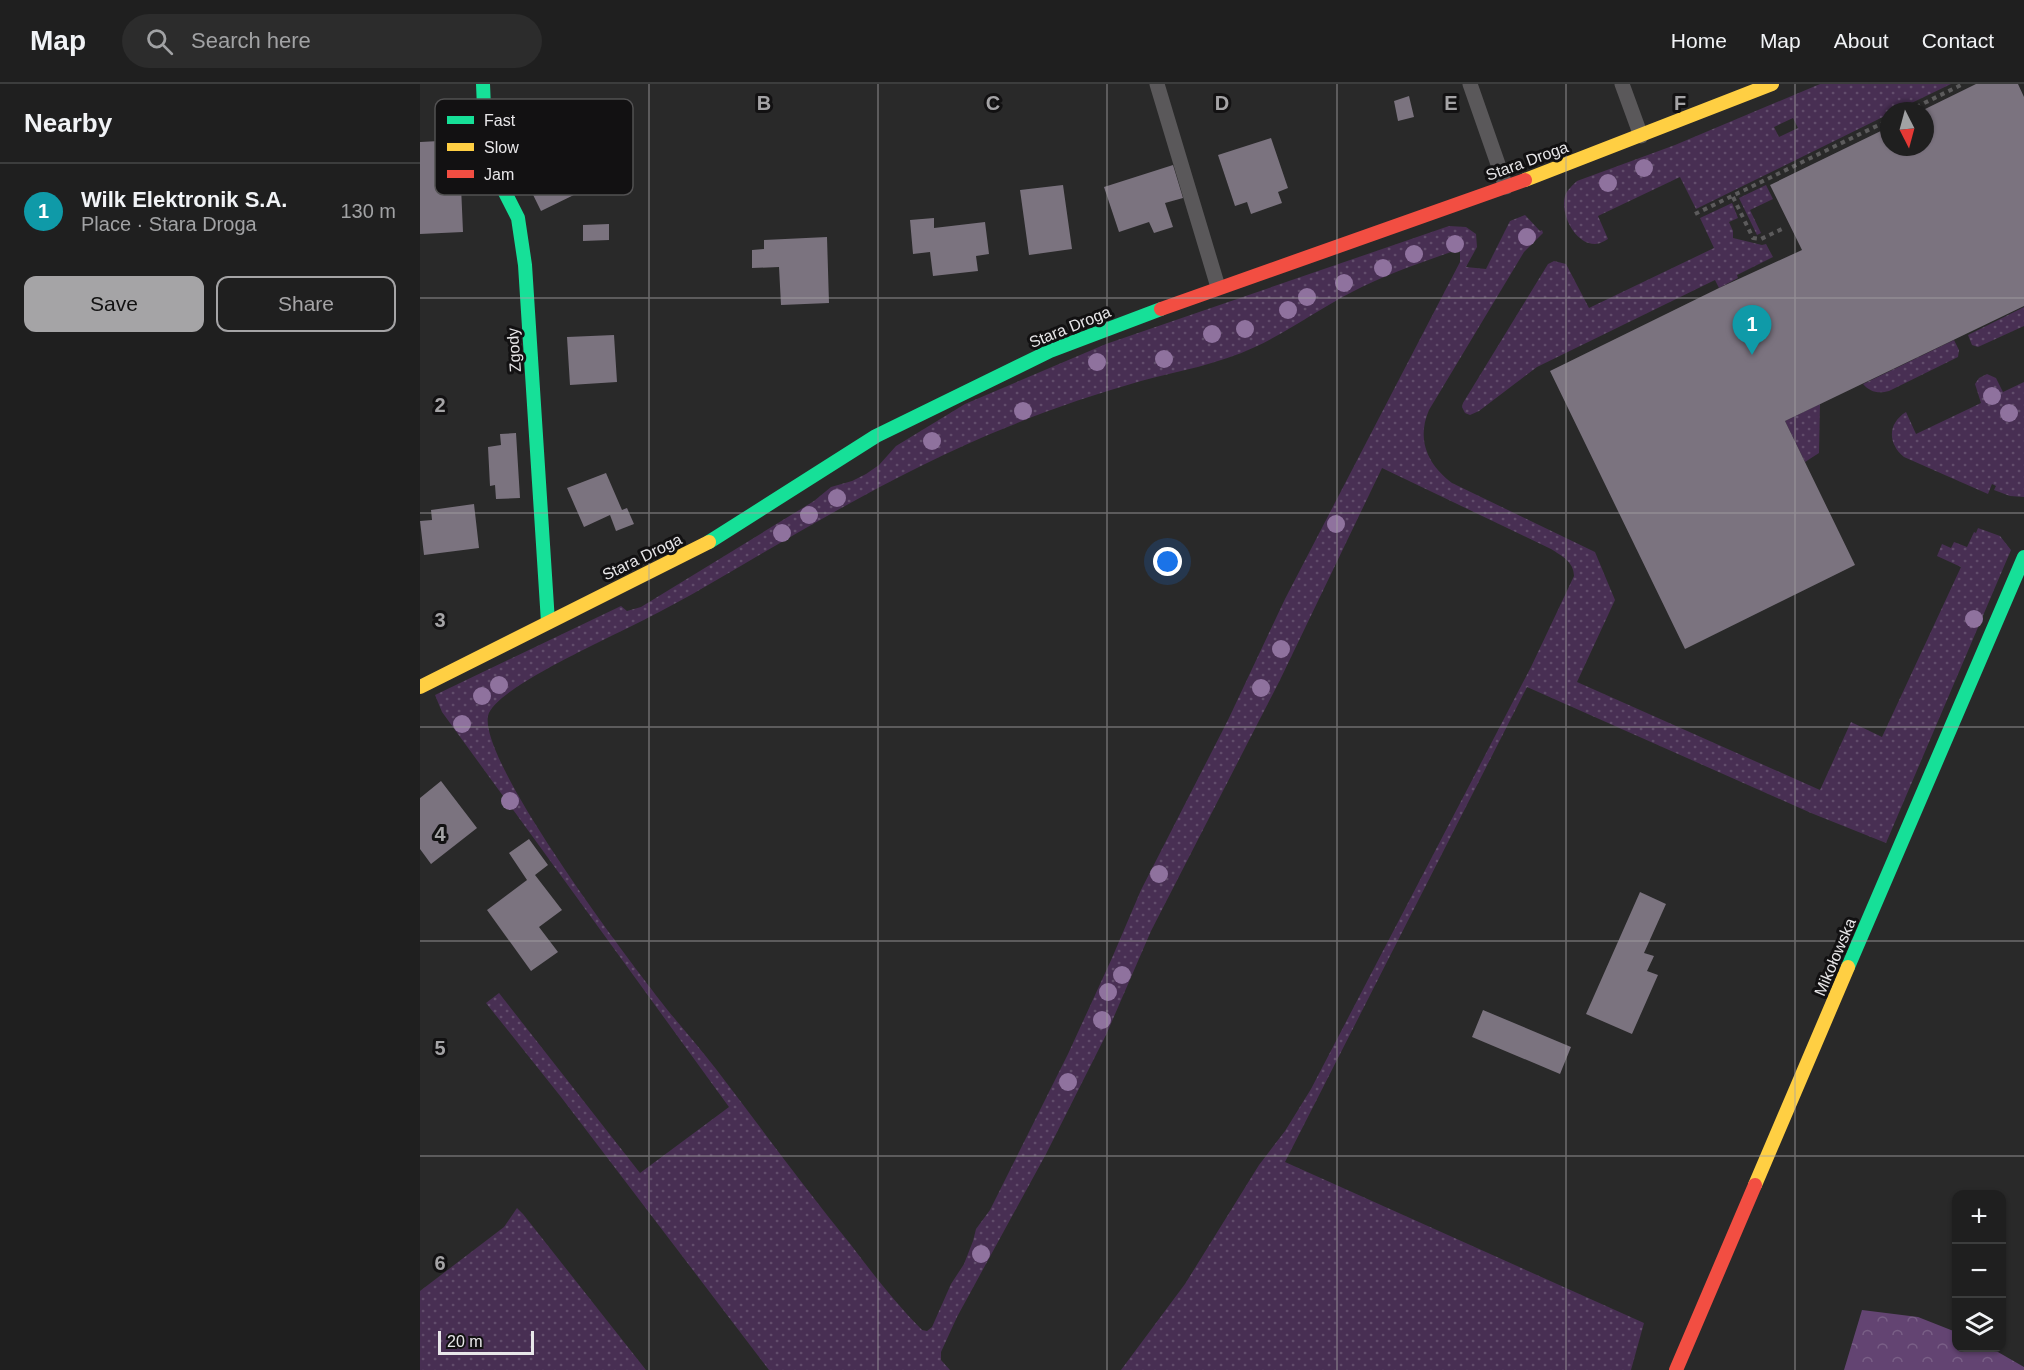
<!DOCTYPE html>
<meta charset="utf-8">
<style>
body{margin:0;font-family:Arial,sans-serif;background:#2c2c2c;color:#f1f3f6}
.controls{position:absolute;right:18px;bottom:18px;display:grid;overflow:hidden;border-radius:12px;box-shadow:0 2px 4px #0004}
.controls button{width:54px;height:54px;display:grid;place-items:center;padding:0;border:0;border-bottom:2px solid #3c3d3d;background:#1f1f1f;color:#f1f3f6;font:30px sans-serif}
.compass{position:absolute;left:1460px;top:18px;width:54px;height:54px;border-radius:50%;background:#1f1f1f;box-shadow:0 2px 4px #0004;rotate:174deg}
.scale{position:absolute;left:18px;bottom:15px;width:96px;box-sizing:border-box;padding-left:6px;border:3px solid #e8e7e9;border-top:0;font-size:16px;line-height:21px;white-space:nowrap;color:#e8e7e9;-webkit-text-stroke:4px #121112;paint-order:stroke}
.you{position:absolute;left:748px;top:478px;width:21px;height:21px;margin:-15px;border:4px solid #fff;border-radius:50%;background:#1a73e8;box-shadow:0 0 0 9px #1a73e833}
.badge{display:grid;place-items:center;width:39px;height:39px;border-radius:50%;background:#a5a4a6;color:#fff;font-size:20px;font-weight:700}
.pin{position:absolute;translate:-50% -50px;filter:drop-shadow(0 2px 3px #0008)}
.pin::after{content:'';position:absolute;top:32px;width:21px;height:18px;background:inherit;clip-path:polygon(0 0,100% 0,50% 100%)}
.list{margin:0;padding:0;list-style:none}
h2{display:flex;justify-content:space-between;align-items:center;height:78px;margin:0;padding:0 24px;font-size:26px}
h2 small{font-size:20px;font-weight:400;color:#a1a2a4}
.list li{display:grid;grid-template-columns:39px 1fr auto;gap:18px;align-items:center;box-sizing:border-box;height:96px;padding:0 24px;border-top:2px solid #3c3d3d}
.list b{display:block;font-size:22px;white-space:nowrap}
.list p{margin:0;font-size:20px;white-space:nowrap;color:#a1a2a4}
.list em{font-size:20px;font-style:normal;color:#a1a2a4}
.actions{display:flex;gap:12px;padding:18px 24px}
.actions a{flex:1;padding:14px 0;border:2px solid #a5a4a6;border-radius:12px;text-align:center;font-size:21px;color:#a5a4a6}
.actions .main{background:#a5a4a6;color:#111}
.icon{flex:none;width:33px;height:33px;fill:none;stroke:currentColor;stroke-width:2;stroke-linecap:round;stroke-linejoin:round}
.map{position:relative;flex:none;width:1604px;height:1286px;overflow:hidden}
header{display:flex;align-items:center;gap:36px;box-sizing:border-box;height:84px;padding:0 30px;background:#1f1f1f;border-bottom:2px solid #3c3d3d}
header strong{font-size:28px}
nav{display:flex;gap:33px;margin-inline-start:auto;font-size:21px}
.search{width:420px;height:54px;background:#2c2c2c;display:flex;align-items:center;gap:15px;box-sizing:border-box;padding:0 21px;border-radius:33px;color:#a1a2a4;font-size:22px}
main{display:flex}
aside{flex:1;background:#1f1f1f}
.map>svg:first-child{display:block}
.grass{fill:url(#grass-dots);fill-rule:evenodd}
.forest{fill:url(#forest-crowns)}
.building{fill:#7b737f}
.lines{fill:none;stroke-linecap:round;stroke-linejoin:round}
.path{stroke:#5c5b5c;stroke-width:4;stroke-dasharray:4.5 4.5;stroke-linecap:butt}
.lane{stroke:#5a585a;stroke-width:15}
.fast{stroke:#16e098;stroke-width:14}
.slow{stroke:#ffcf43;stroke-width:14}
.jam{stroke:#f24e42;stroke-width:14}
.tree{fill:#8f729e}
.grid{fill:none;stroke:#a5a4a6;stroke-width:1.5;stroke-opacity:0.55}
.labels{text-anchor:middle;dominant-baseline:central;stroke-width:6;stroke-linejoin:round;paint-order:stroke}
.street-label{font-size:16px;fill:#e8e7e9;stroke:#121112}
.key{fill:#121112;stroke:#525152;stroke-width:1.5}
.key-label{font-size:16px;fill:#e8e7e9}
.grid-label{font-size:20px;text-anchor:middle;font-weight:bold;fill:#a5a4a6;stroke:#121112;stroke-width:6;stroke-linejoin:round;paint-order:stroke}
</style>
<header>
<strong>Map</strong>
<div class="search"><svg class="icon" aria-label="search" viewBox="0 0 24 24"><circle cx="10" cy="10" r="6"/><path d="M15 15l6 6"/></svg>Search here</div>
<nav><a>Home</a><a>Map</a><a>About</a><a>Contact</a></nav>
</header>
<main>
<aside>
<h2>Nearby<small></small></h2>
<ul class="list">
<li><span class="badge" style="background:#0f9aa8">1</span><div><b>Wilk Elektronik S.A.</b><p>Place · Stara Droga</p></div><em>130 m</em></li>
</ul>
<div class="actions"><a class="main">Save</a><a>Share</a></div>
</aside>
<div class="map">
<svg width="1604" height="1286" viewBox="0 0 1604 1286">
<defs>
<pattern id="grass-dots" width="8" height="8" patternUnits="userSpaceOnUse" patternTransform="scale(1.5)"><rect width="8" height="8" fill="#482f53"/><path d="M2 2h.1M6 6h.1" fill="none" stroke="#624d6c" stroke-width="1.8" stroke-linecap="round"/></pattern>
<pattern id="forest-crowns" width="20" height="18" patternUnits="userSpaceOnUse" patternTransform="scale(1.5)"><rect width="20" height="18" fill="#634472"/><path d="M2 6a3 3 0 1 1 6 0M12 15a3 3 0 1 1 6 0" fill="none" stroke="#795f86"/></pattern>
</defs>
<rect width="100%" height="100%" fill="#292929"/>
<path class="grass" d="M1400,0H1531L1475,27H1469V30L1276,125L1260,93L1178,132L1188,155C1184,157 1180,160 1175,160C1155,160 1140,130 1145,112C1147,106 1152,102 1157,97L1255,61ZM1373,34L1378,44L1359,53L1354,43Z
M1346,101L1353,115L1330,126L1341,149L1337,151L1319,114Z
M1312,119L1318,134L1309,138L1313,147V154L1342,161L1346,160L1353,173L1317,191L1318,194L1299,204L1295,196L1117,283L1059,327L1050,331L1045,329L1042,323L1043,319L1128,180L1134,177L1146,180L1169,224L1294,164L1280,134Z
M1105,131L1120,147L1122,146L1123,149L1104,168L1009,326C996,356 1008,381 1032,399L1175,468L1195,516L1157,598L1400,706L1431,638L1462,653L1541,483L1517,472L1522,460L1531,464L1534,458L1547,463L1554,448L1556,449L1558,444L1580,452L1591,466L1466,759L1391,729L1107,603L865,1078L1224,1239L1211,1286H701L765,1200L839,1081L865,1047L891,1005L1111,583L1154,492C1154,478 1142,472 1131,465L962,384L860,596L731,847L686,951L626,1070L537,1233L521,1268V1276L530,1286H349L141,1013L66,919L79,909L220,1089L309,1023L22,628L15,611L201,522L207,527L221,523L394,417L411,403L432,397L446,390L459,381L476,362L545,320L686,260L1029,142L1046,143L1056,150L1057,163L1046,183L1066,185L1090,137ZM1034,167L1040,168V178L865,515L808,636L721,806L692,874L648,970L570,1126L556,1145L553,1157L544,1180L531,1200L512,1243L507,1247L502,1246C476,1220 453,1190 431,1161C384,1103 341,1044 296,985C283,968 269,952 255,935C219,891 59,680 68,632C73,611 138,579 157,569C201,547 246,526 288,501C386,444 484,384 590,342C633,324 676,310 721,297C759,287 799,280 835,263C869,247 899,225 932,208C965,191 999,179 1034,167Z
M1604,223V242L1558,263L1552,261L1548,251Z
M1534,256L1539,266L1538,273L1469,307C1458,310 1450,308 1443,300Z
M1567,290L1576,294L1583,308L1604,298V413L1590,412L1574,406L1576,402L1572,400L1568,410L1484,373C1468,360 1467,340 1486,328L1496,350L1561,319L1555,300L1559,294Z
M1400,320L1399,369L1385,378L1365,337Z
M97,1124L103,1130L226,1286H0V1207L84,1143Z"/>
<path class="forest" d="M1442,1226L1498,1233L1536,1248V1264H1571L1604,1283V1286H1424Z"/>
<path class="building" d="M1556,0H1598L1604,13V222L1365,337L1435,481L1265,565L1130,287L1299,204L1382,166L1350,101L1469,43V63H1505V27H1501Z
M989,12L994,33L978,37L974,17Z
M132,51L160,108L121,127L93,70Z
M851,54L868,104L858,108L862,119L831,130L827,118L815,122L798,71Z
M39,56L43,148L0,150V58Z
M753,81L763,114L745,119L753,143L734,149L729,138L699,148L684,103Z
M643,101L652,165L609,171L600,106Z
M514,134V144L565,138L569,170L556,172L558,187L513,192L510,168L493,170L490,136Z
M189,140V156L163,157V141Z
M407,153L409,219L361,221L359,183L332,184V166L344,165V156Z
M194,251L197,298L150,301L147,253Z
M96,349L100,414L76,415L75,401L70,402L68,363L81,361L80,350Z
M186,389L202,426L207,424L214,440L196,447L190,431L164,443L147,404Z
M54,420L59,464L4,471L0,437L12,436L11,426Z
M21,697L57,744L11,780L0,765V714Z
M109,755L128,781L115,791L142,826L119,843L138,868L111,887L67,826L107,796L89,769Z
M1220,808L1246,820L1224,869L1234,872L1227,887L1238,891L1212,950L1166,930Z
M1063,926L1151,963L1140,990L1052,953Z"/>
<g class="lines">
<path class="path" d="M1488,27L1543,0
M1313,113L1333,154L1341,155L1364,144
M1275,130L1469,36"/>
<path class="lane" d="M737,0L798,203
M1050,0L1086,103
M1202,0L1221,52"/>
<path class="fast" d="M63,0L66,71L98,134L105,181L128,538
M289,458L456,352L630,267L741,225
M1428,883L1604,473"/>
<path class="slow" d="M1105,96L1352,0
M0,603L289,458
M1335,1101L1428,883"/>
<path class="jam" d="M741,225L1105,96
M1256,1286L1335,1101"/>
</g>
<g class="tree">
<circle cx="1224" cy="84" r="9"/>
<circle cx="1188" cy="99" r="9"/>
<circle cx="1107" cy="153" r="9"/>
<circle cx="1035" cy="160" r="9"/>
<circle cx="994" cy="170" r="9"/>
<circle cx="963" cy="184" r="9"/>
<circle cx="924" cy="199" r="9"/>
<circle cx="887" cy="213" r="9"/>
<circle cx="868" cy="226" r="9"/>
<circle cx="825" cy="245" r="9"/>
<circle cx="792" cy="250" r="9"/>
<circle cx="744" cy="275" r="9"/>
<circle cx="677" cy="278" r="9"/>
<circle cx="1572" cy="312" r="9"/>
<circle cx="603" cy="327" r="9"/>
<circle cx="1589" cy="329" r="9"/>
<circle cx="512" cy="357" r="9"/>
<circle cx="417" cy="414" r="9"/>
<circle cx="389" cy="431" r="9"/>
<circle cx="916" cy="440" r="9"/>
<circle cx="362" cy="449" r="9"/>
<circle cx="1554" cy="535" r="9"/>
<circle cx="861" cy="565" r="9"/>
<circle cx="79" cy="601" r="9"/>
<circle cx="841" cy="604" r="9"/>
<circle cx="62" cy="612" r="9"/>
<circle cx="42" cy="640" r="9"/>
<circle cx="90" cy="717" r="9"/>
<circle cx="739" cy="790" r="9"/>
<circle cx="702" cy="891" r="9"/>
<circle cx="688" cy="908" r="9"/>
<circle cx="682" cy="936" r="9"/>
<circle cx="648" cy="998" r="9"/>
<circle cx="561" cy="1170" r="9"/>
</g>
<path class="grid" d="M229,0V1286M458,0V1286M687,0V1286M917,0V1286M1146,0V1286M1375,0V1286M0,214H1604M0,429H1604M0,643H1604M0,857H1604M0,1072H1604"/>
<g class="labels">
<g class="street-label">
<text transform="translate(1107 77) rotate(-20)">Stara Droga</text>
<text transform="translate(650 243) rotate(-22)">Stara Droga</text>
<text transform="translate(94 266) rotate(-94)">Zgody</text>
<text transform="translate(222 473) rotate(-26)">Stara Droga</text>
<text transform="translate(1415 873) rotate(-67)">Mikołowska</text>
</g>
</g>
<rect x="15" y="15" width="198" height="96" rx="9" class="key"/>
<rect x="27" y="32" width="27" height="8" fill="#16e098"/>
<rect x="27" y="59" width="27" height="8" fill="#ffcf43"/>
<rect x="27" y="86" width="27" height="8" fill="#f24e42"/>
<g class="key-label">
<text x="64" y="42">Fast</text>
<text x="64" y="69">Slow</text>
<text x="64" y="96">Jam</text>
</g>
<g class="grid-label">
<text x="344" y="26">B</text>
<text x="573" y="26">C</text>
<text x="802" y="26">D</text>
<text x="1031" y="26">E</text>
<text x="1260" y="26">F</text>
<text x="20" y="328">2</text>
<text x="20" y="543">3</text>
<text x="20" y="757">4</text>
<text x="20" y="971">5</text>
<text x="20" y="1186">6</text>
</g>
</svg>
<div class="controls">
<button>+</button>
<button>−</button>
<button><svg class="icon" aria-label="layers" viewBox="0 0 24 24"><path d="M12 4l9 5-9 5-9-5zM3 14l9 5 9-5"/></svg></button>
</div>
<svg class="compass" viewBox="-18 -18 36 36"><path d="M0-13l5 13h-10z" fill="#e53935"/><path d="M0 13l5-13h-10z" fill="#a1a2a4"/></svg>
<div class="scale">20 m</div>
<div class="you"></div>
<div class="pin badge" style="left:1332px;top:271px;background:#0f9aa8">1</div>
</div>
</main>
